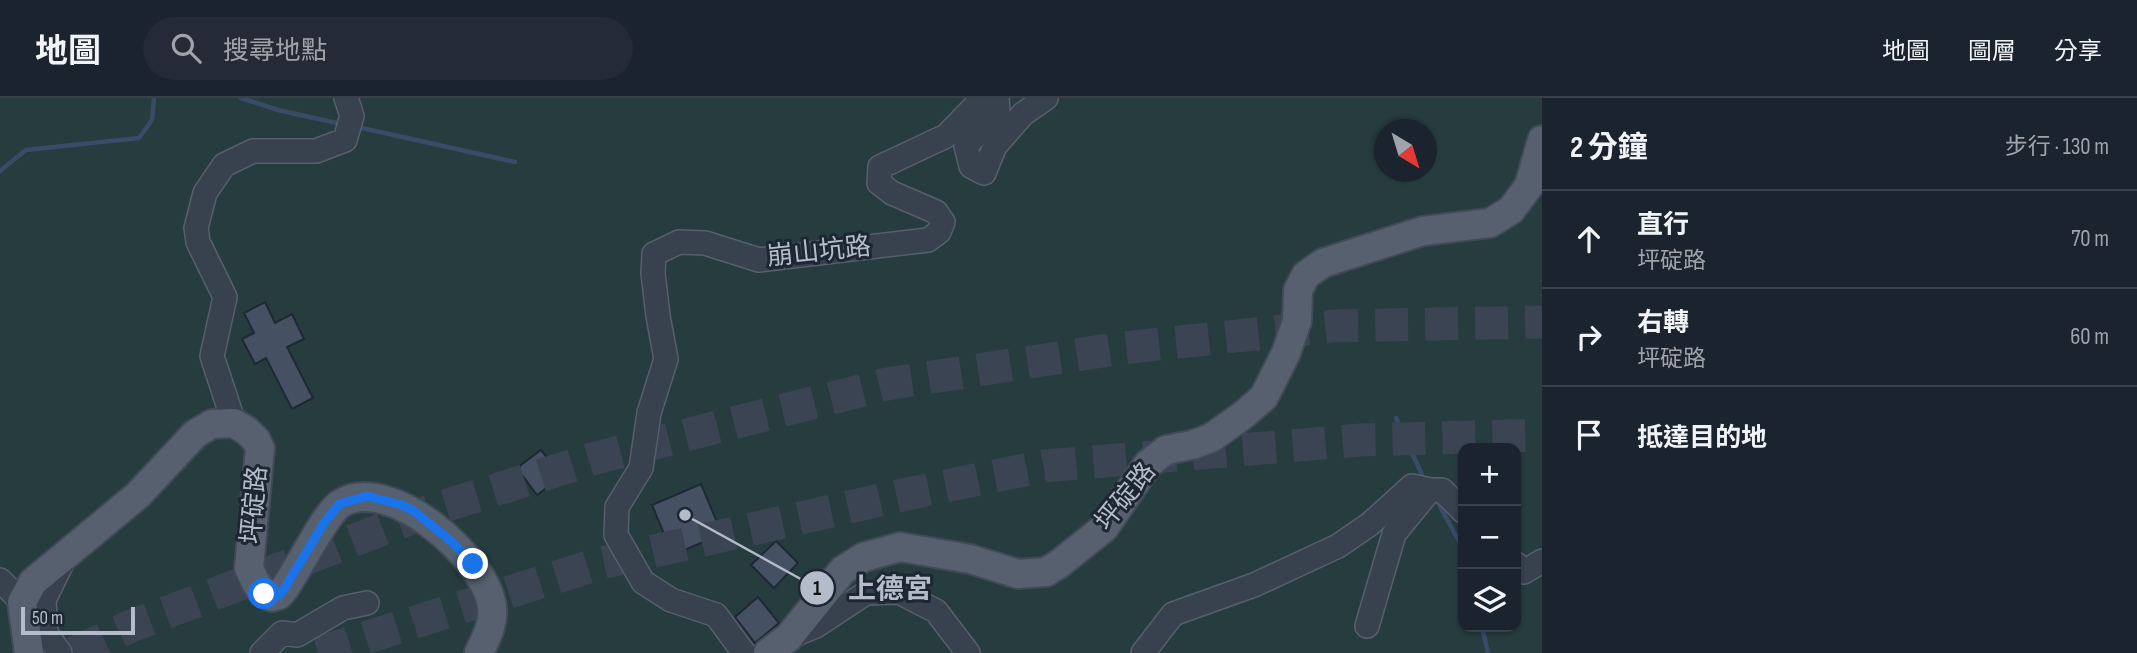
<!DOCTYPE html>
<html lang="zh-TW">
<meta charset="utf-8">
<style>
body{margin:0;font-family:"Sofia Sans Condensed","Noto Sans TC",sans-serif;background:#242b36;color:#f1f3f6}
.controls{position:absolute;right:21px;bottom:21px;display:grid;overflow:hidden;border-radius:14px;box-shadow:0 2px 5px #0004}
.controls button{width:63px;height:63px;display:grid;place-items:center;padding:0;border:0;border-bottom:2px solid #39404a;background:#1b232e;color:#f1f3f6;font:35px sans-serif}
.compass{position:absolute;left:1374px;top:21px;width:63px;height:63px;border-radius:50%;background:#1b232e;box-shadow:0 2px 5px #0004;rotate:142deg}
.scale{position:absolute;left:21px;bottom:18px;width:114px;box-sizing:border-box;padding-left:7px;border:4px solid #b4bcc9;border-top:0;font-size:19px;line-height:24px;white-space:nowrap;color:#b4bcc9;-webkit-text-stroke:5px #1d2633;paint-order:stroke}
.stop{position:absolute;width:21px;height:21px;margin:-16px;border:5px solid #1a73e8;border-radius:50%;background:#fff}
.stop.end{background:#1a73e8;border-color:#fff;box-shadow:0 2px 7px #0008}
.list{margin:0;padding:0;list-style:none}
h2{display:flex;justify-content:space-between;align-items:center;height:91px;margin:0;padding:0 28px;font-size:30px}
h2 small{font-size:23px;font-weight:400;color:#a0a4aa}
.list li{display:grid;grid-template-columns:46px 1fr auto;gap:21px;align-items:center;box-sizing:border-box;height:98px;padding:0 28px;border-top:2px solid #39404a}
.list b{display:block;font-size:26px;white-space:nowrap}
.list p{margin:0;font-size:23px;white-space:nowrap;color:#a0a4aa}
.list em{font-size:23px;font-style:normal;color:#a0a4aa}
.icon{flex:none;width:38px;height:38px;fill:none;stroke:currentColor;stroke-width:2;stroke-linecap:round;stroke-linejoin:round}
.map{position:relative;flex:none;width:1542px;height:555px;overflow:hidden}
header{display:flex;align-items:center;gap:42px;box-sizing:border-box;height:98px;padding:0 35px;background:#1b232e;border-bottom:2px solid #39404a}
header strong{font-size:33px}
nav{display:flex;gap:38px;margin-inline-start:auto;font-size:24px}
.search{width:490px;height:63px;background:#242b36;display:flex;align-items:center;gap:18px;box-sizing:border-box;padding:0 24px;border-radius:38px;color:#a0a4aa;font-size:26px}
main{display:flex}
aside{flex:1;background:#1b232e}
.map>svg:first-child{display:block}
.green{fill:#263c3f;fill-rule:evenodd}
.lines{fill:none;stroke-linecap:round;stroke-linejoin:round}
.stream{stroke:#394c67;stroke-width:4.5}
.building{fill:#455162;stroke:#1f2835;stroke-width:2}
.highway-tunnel{stroke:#3a4453;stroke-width:33;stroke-dasharray:33 17;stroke-linecap:butt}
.minor-casing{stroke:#565f6c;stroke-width:26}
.major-casing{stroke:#414a57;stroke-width:32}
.minor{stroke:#38414e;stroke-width:23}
.major{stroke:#56606e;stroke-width:28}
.route{stroke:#1a73e8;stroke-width:9}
.labels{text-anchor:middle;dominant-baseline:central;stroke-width:6;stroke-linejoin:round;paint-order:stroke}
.street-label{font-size:26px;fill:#b4bcc9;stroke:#1d2633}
.leader{fill:none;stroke:#b4bcc9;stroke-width:2.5}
.callout-dot{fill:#b4bcc9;stroke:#1d2633;stroke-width:2.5}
.mark-label{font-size:21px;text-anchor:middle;font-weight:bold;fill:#111}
.callout-label{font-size:28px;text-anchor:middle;font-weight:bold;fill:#b4bcc9;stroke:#1d2633;stroke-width:6;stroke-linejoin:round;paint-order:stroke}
</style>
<header>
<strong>地圖</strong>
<div class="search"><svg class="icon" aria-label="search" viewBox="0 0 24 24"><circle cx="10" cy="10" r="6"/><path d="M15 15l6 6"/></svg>搜尋地點</div>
<nav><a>地圖</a><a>圖層</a><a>分享</a></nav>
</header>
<main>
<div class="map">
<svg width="1542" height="555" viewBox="0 0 1542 555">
<rect width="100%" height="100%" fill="#242f3e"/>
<path class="green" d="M0,0H1542V555H0ZM1384,32H1426V74H1384ZM1463,350H1516V529H1463Z"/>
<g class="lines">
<path class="stream" d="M241,0L278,12L337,25
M362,30L515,64
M0,73L26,52L139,40L152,22L154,0
M1396,320L1423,379
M1438,405L1460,445L1463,458
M1482,529L1488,555"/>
</g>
<path class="building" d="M265,204L275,225L292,216L304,241L287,249L313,300L292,311L266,260L255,266L242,241L254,235L244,215Z
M541,352L562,378L537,397L517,370Z
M701,386L722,436L673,457L652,407Z
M776,443L798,465L774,490L751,467Z
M758,499L779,525L755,545L735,519Z"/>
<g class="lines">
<path class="highway-tunnel" d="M74,555L129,529L435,411L596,360L887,286L1122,250L1333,228L1542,224
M318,555L601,465L916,394L1044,368L1361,342L1542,337"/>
<g class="minor-casing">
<path id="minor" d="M997,0L998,12L966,48L971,68L984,75L995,48L1023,16L1046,0
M234,325L212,258L225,199L198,144L196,130L205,95L224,67L253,53H316L345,42L352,18L346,0
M1516,466L1524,474L1542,463
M0,482L22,504
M1367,528L1394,436L1430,392
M789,539L816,528L866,495L899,494L936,513L968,555
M60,555L46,535L44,502L65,459
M262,555L282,535L297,537L343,510L367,505
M744,555L716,517L671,502L643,484L616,437L617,409L641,370L649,315L666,261L658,218L653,175L654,156L679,144L705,145L759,162L928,142L939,134L943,124L936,114L892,95L879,85L880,69L946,38L983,0
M1143,555L1173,516L1254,487L1338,448L1370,426L1412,388L1430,392H1442L1463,413"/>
</g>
<g class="major-casing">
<path id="major" d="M29,555L22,504L33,484L138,397L195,336L212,326L234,325L247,333L256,342L260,350L249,470C255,483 258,494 272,499L279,497L284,491C298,472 325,416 340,406C389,374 487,461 492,509C494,526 486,540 479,555
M768,555L789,539L843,472L864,459L900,449L970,461L1018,476L1046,474L1059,466L1104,430L1148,366L1166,352L1192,347L1211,340L1242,318L1264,299L1286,255L1297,223L1298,192L1306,177L1323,165L1423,133L1490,125L1511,112L1529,88L1542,42"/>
</g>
<use href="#minor" class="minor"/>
<use href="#major" class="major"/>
</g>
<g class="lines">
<path class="route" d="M264,496L272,499L279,497L284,491L324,425L339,406L367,398L402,407L414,413L452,444L473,466"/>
</g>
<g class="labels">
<g class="street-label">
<text transform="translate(819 154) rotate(-6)">崩山坑路</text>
<text transform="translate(1126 399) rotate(-51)">坪碇路</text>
<text transform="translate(255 407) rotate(-85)">坪碇路</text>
</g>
</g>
<path class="leader" d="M685 417L817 490"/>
<g class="callout-dot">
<circle cx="685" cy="417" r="7"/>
<circle cx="817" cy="490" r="18"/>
</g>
<g class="mark-label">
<text x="817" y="497">1</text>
</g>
<g class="callout-label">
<text x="890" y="500">上德宮</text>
</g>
</svg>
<div class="controls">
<button>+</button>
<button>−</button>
<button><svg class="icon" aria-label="layers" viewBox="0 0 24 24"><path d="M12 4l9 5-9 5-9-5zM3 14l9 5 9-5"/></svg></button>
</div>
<svg class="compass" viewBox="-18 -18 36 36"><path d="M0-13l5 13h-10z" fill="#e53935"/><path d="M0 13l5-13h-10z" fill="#a0a4aa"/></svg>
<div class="scale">50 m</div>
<div class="stop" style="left:264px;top:496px"></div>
<div class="stop end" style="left:473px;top:466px"></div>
</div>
<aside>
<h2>2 分鐘<small>步行 · 130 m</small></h2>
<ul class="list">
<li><svg class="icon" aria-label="ahead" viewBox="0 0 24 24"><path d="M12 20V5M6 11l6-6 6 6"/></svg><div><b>直行</b><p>坪碇路</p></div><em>70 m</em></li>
<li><svg class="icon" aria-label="right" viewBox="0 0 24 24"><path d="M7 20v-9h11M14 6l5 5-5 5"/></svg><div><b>右轉</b><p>坪碇路</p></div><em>60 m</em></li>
<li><svg class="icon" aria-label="arrive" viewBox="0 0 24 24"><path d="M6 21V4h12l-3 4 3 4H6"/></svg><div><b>抵達目的地</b></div></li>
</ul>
</aside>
</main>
